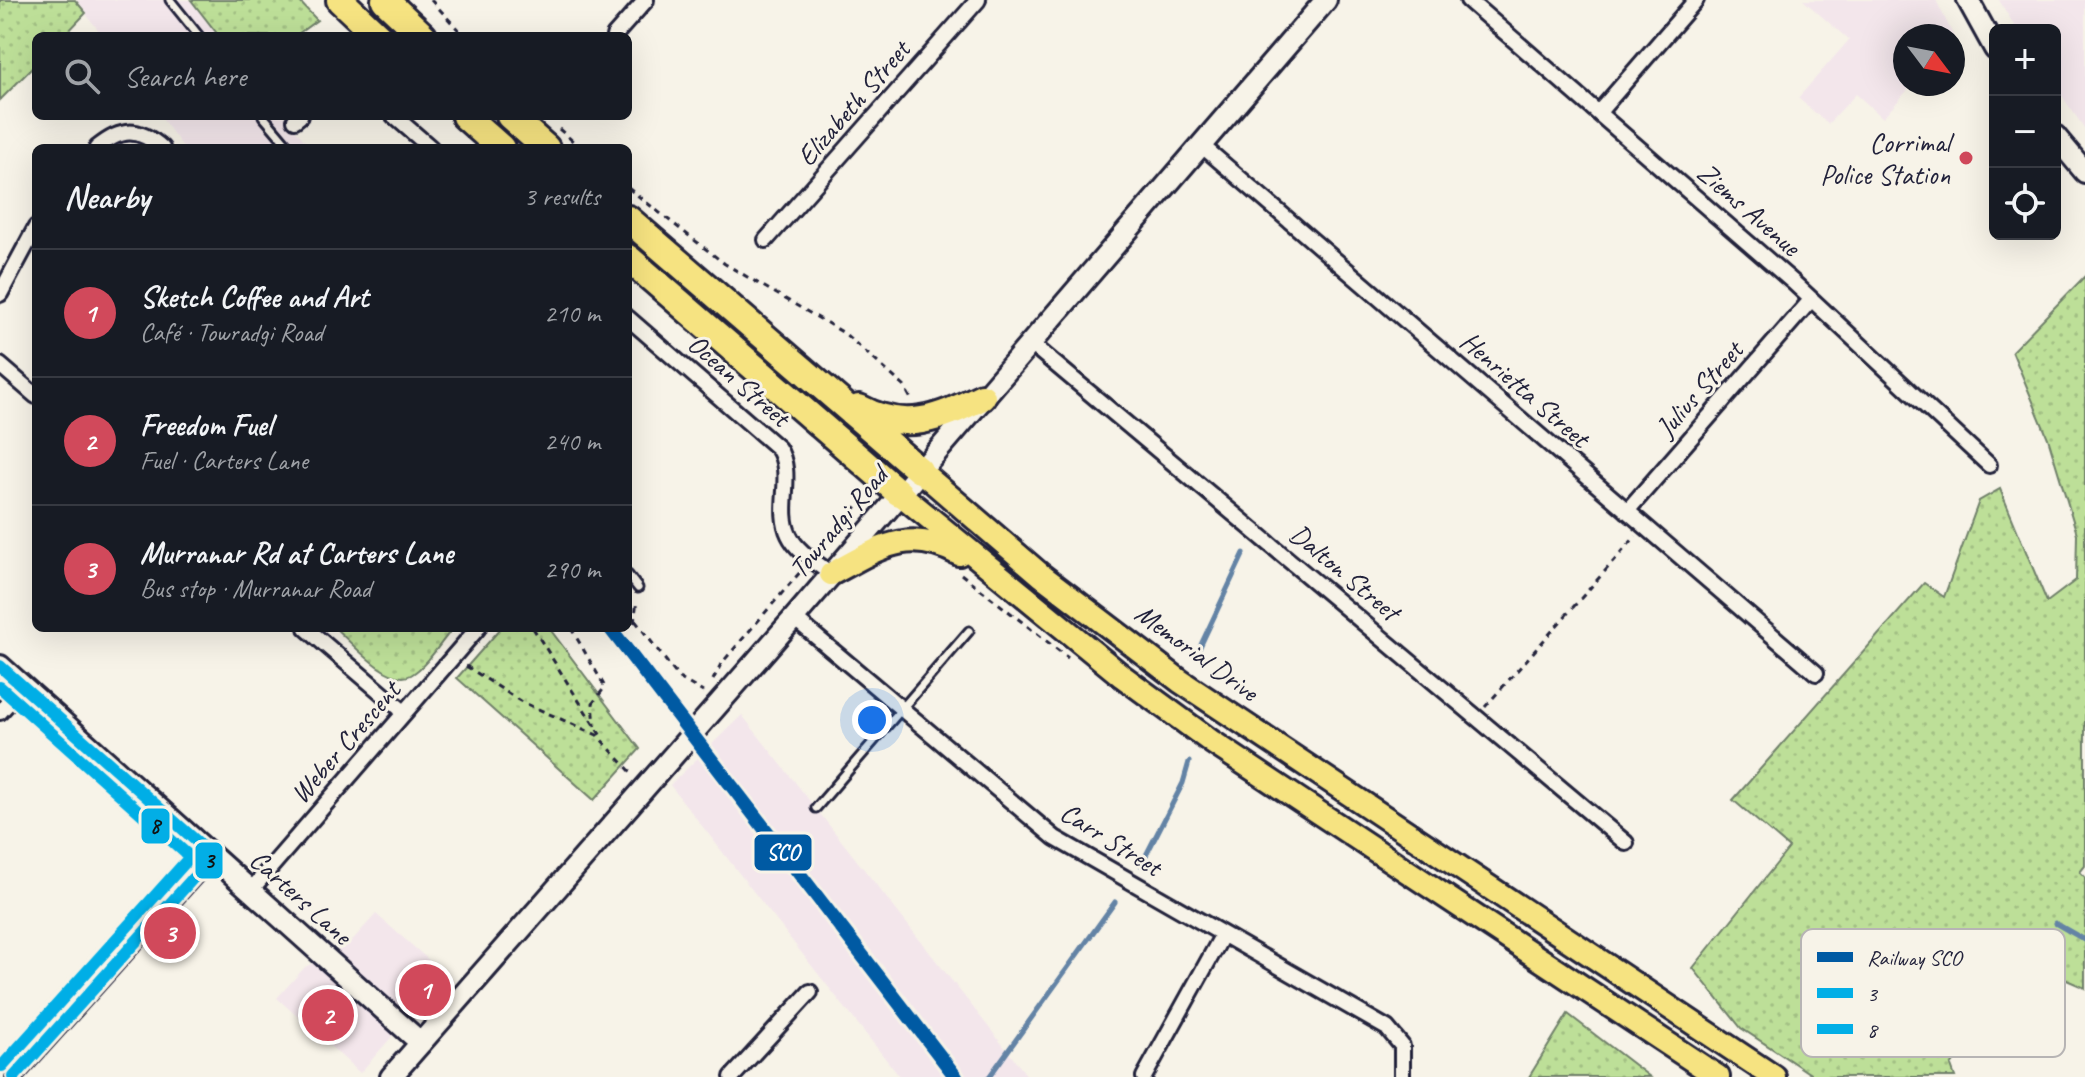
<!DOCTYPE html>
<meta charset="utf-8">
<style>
body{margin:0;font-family:Caveat,sans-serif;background:#242831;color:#f1f3f6}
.controls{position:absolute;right:24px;top:24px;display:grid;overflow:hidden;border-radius:12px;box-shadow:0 8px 32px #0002}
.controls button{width:72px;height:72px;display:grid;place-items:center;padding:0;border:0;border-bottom:2px solid #363941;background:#171b24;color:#f1f3f6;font:40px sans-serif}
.compass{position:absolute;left:1893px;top:24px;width:72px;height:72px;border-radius:50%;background:#171b24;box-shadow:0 8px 32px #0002;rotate:122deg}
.you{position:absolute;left:872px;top:720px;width:28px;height:28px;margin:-20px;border:6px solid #fff;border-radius:50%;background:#1a73e8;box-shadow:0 0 0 12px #1a73e833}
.badge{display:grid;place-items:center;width:52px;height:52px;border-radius:50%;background:#d1495b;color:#fff;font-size:26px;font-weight:700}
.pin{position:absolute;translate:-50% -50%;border:4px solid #fff;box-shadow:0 2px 8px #0006}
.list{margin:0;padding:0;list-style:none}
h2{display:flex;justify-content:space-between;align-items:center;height:104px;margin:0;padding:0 32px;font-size:34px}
h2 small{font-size:26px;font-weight:400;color:#9ea1a6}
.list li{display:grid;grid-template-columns:52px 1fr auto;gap:24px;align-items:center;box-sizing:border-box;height:128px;padding:0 32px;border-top:2px solid #363941}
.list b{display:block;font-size:30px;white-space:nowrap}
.list p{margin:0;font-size:26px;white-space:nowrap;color:#9ea1a6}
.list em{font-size:26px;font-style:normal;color:#9ea1a6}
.icon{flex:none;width:44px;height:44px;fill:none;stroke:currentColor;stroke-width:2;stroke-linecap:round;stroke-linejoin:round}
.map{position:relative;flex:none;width:2085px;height:1077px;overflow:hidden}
.search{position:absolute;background:#171b24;box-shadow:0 8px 32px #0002;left:32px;top:32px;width:600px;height:88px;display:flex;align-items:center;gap:20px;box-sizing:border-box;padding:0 28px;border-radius:12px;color:#9ea1a6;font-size:30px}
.panel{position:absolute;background:#171b24;box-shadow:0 8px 32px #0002;left:32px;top:144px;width:600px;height:488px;border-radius:12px}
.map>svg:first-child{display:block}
.built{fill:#f3e6eb}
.grass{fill:url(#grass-dots);stroke:#70806a;stroke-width:2}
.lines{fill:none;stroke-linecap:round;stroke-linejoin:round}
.stream{stroke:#6383a5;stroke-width:5}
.service-casing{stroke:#22223b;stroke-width:13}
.minor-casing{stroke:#22223b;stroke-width:20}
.secondary-casing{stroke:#22223b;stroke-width:26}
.primary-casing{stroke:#22223b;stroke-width:28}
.motorway-casing{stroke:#22223b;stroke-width:32}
.path{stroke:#22223b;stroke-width:3;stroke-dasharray:6 6;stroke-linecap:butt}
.service{stroke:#f7f3e8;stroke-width:7}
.minor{stroke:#f7f3e8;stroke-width:14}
.secondary{stroke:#f7f3e8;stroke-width:20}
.primary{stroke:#f6e381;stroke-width:22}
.motorway{stroke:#f6e381;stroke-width:26}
.bus-1-casing{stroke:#f7f3e8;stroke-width:18}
.bus-2-casing{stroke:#f7f3e8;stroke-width:18}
.bus-1{stroke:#02aee6;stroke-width:12}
.bus-2{stroke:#02aee6;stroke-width:12}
.rail-1-casing{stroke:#f7f3e8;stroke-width:20}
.rail-1{stroke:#005aa3;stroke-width:14}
.poi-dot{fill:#d1495b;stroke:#f7f3e8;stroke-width:3}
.labels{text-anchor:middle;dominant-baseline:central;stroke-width:6;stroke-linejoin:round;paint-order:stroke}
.street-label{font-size:28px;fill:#22223b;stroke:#f7f3e8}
.poi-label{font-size:28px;fill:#22223b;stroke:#f7f3e8;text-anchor:end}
.key{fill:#f7f3e8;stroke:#b7b4b4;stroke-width:2}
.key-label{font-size:22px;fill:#22223b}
.line-badge{stroke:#f7f3e8;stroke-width:3}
.badge-label{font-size:22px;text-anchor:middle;font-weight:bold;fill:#fff}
.pale-badge-label{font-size:22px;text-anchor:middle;font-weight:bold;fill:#111}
</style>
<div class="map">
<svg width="2085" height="1077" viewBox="0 0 2085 1077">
<defs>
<pattern id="grass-dots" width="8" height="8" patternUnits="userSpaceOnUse" patternTransform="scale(2)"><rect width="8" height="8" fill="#bddf98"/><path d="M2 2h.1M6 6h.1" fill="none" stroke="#a2bf84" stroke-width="1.8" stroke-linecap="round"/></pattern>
</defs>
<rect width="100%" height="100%" fill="#f7f3e8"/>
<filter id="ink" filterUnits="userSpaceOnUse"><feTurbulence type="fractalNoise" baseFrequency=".0125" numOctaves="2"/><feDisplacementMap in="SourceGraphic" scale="16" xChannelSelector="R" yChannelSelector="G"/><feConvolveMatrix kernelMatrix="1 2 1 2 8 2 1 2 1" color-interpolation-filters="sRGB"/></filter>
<g filter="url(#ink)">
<path class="built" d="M75,0H191L219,36H103Z
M1803,0H1936L1954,37L1905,36V84H1913L1883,118L1856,94L1828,124L1798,98L1849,40Z
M1999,0H2085V129L2055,86V30H2017Z
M160,116H285L310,148H184Z
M742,715L1028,1077H900L815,970L670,785Z
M376,914L446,975L360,1073L277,998L305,967L347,946Z"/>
<path class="grass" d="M0,0H75L86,13L64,36H36V64L0,100Z
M191,0H298L317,20L295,36H219Z
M2085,276V866L2080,872L2085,877V988L2062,978L2020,970L1951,1066L1955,1077H1815L1741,1028L1693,968L1789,848L1733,800L1924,583L1944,597L1979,501L2000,489L2047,602L2076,580L2077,534L2048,438L2012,351Z
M335,628H453C441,642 427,666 411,675C389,687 351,642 335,628Z
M501,628H549L640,749L594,800L457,678Z
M1568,1014L1650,1077H1529Z"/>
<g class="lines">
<path class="stream" d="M1198,651L1244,553
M1141,865L1183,783L1189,762
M2055,923L2085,940
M989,1077L1115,902"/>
<g class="service-casing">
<path id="service" d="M170,0L199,36
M263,116L290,148
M628,575L638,588
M816,808L969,631"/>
</g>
<g class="minor-casing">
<path id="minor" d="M1468,0L1793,282L1989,465
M614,36L646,0
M1599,112L1696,0
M394,116L431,148
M295,120L300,116
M1200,144L1816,673
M97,148C121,128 138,127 162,148
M766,240L978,0
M0,294L36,227
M628,318L778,448C795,474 776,508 789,535C797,552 817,563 831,574
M1029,342L1626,843
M0,365L36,396
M1627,511L1810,301
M794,618L1055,838L1387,1028L1402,1046V1077
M306,628L404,712
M0,712L23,687
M251,890L478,628
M14,1077L213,856
M732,1077L810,992
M1144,1077L1222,936"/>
</g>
<g class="secondary-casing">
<path id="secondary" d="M1968,0L1995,49
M2055,136L2085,172
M0,666L421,1043
M391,1077L794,618L1326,0"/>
</g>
<g class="primary-casing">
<path id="primary" d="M919,470L1041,575L1180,681L1774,1077
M899,493L1122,676L1212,742L1718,1077
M831,574C879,549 906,526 959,554"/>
</g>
<g class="motorway-casing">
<path id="motorway" d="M340,0L378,36
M385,0L423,36
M465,116L501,148
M510,116L546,148
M628,219L919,470
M628,258L899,493
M859,408C905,433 938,419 982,397"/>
</g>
<path class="path" d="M431,0L464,36
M559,129L581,148
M628,188L725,264L844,333L904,386L911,399
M821,547L865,497L864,491
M961,574L1068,658
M628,611L679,678L703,692
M634,623L637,600
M533,628L601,736
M571,628L605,687L593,703L595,726
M466,666L520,701L597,735L631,772L635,769
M713,680L721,664L801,571
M1485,707L1636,536"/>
<use href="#service" class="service"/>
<use href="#minor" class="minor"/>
<use href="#secondary" class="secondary"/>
<use href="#primary" class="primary"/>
<use href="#motorway" class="motorway"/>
<g class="bus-1-casing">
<path id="bus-1" d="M0,666L213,856L14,1077"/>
</g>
<g class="bus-2-casing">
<path id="bus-2" d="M0,687L190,857L2,1066"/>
</g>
<use href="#bus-1" class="bus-1"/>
<use href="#bus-2" class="bus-2"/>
<g class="rail-1-casing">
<path id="rail-1" d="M610,628L956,1077"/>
</g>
<use href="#rail-1" class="rail-1"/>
</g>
</g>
<circle class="poi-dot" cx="1966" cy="158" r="8"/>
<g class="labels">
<g class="street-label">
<text transform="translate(853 103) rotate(-49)">Elizabeth Street</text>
<text transform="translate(1749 209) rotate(41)">Ziems Avenue</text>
<text transform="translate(739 380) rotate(41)">Ocean Street</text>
<text transform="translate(1525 389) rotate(41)">Henrietta Street</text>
<text transform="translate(1699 389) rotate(-49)">Julius Street</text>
<text transform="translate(838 522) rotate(-50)">Towradgi Road</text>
<text transform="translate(1345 572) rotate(40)">Dalton Street</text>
<text transform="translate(1197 652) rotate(36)">Memorial Drive</text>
<text transform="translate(345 742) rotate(-49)">Weber Crescent</text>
<text transform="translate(1111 839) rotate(32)">Carr Street</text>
<text transform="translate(301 897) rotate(42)">Carters Lane</text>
</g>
<g class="poi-label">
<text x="1950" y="142">Corrimal<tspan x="1950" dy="32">Police Station</tspan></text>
</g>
</g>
<rect x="1801" y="929" width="264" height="128" rx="12" class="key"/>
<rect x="1817" y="952" width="36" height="10" fill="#005aa3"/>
<rect x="1817" y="988" width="36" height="10" fill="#02aee6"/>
<rect x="1817" y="1024" width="36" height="10" fill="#02aee6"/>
<g class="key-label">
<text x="1867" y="965">Railway SCO</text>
<text x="1867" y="1001">3</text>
<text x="1867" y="1037">8</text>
</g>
<g class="line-badge">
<rect x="140" y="807" width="31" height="38" rx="8" fill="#02aee6"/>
<rect x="753" y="833" width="60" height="39" rx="8" fill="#005aa3"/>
<rect x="194" y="841" width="30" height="39" rx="8" fill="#02aee6"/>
</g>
<g class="badge-label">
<text x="783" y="860">SCO</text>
</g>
<g class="pale-badge-label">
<text x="155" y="833">8</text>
<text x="209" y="868">3</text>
</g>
</svg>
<div class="controls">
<button>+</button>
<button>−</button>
<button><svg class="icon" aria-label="locate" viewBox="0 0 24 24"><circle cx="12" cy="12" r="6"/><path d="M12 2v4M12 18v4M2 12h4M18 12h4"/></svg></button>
</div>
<svg class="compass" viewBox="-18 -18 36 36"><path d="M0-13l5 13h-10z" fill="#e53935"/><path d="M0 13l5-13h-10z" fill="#9ea1a6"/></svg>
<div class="you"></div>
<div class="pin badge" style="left:425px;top:990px">1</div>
<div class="pin badge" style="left:328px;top:1015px">2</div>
<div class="pin badge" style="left:170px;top:933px">3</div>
<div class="search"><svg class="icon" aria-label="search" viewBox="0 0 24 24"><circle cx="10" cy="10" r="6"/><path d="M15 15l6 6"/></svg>Search here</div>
<section class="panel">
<h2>Nearby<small>3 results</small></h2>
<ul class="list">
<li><span class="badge">1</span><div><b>Sketch Coffee and Art</b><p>Café · Towradgi Road</p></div><em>210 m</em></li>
<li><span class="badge">2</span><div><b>Freedom Fuel</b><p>Fuel · Carters Lane</p></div><em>240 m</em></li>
<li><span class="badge">3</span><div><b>Murranar Rd at Carters Lane</b><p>Bus stop · Murranar Road</p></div><em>290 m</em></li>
</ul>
</section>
</div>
